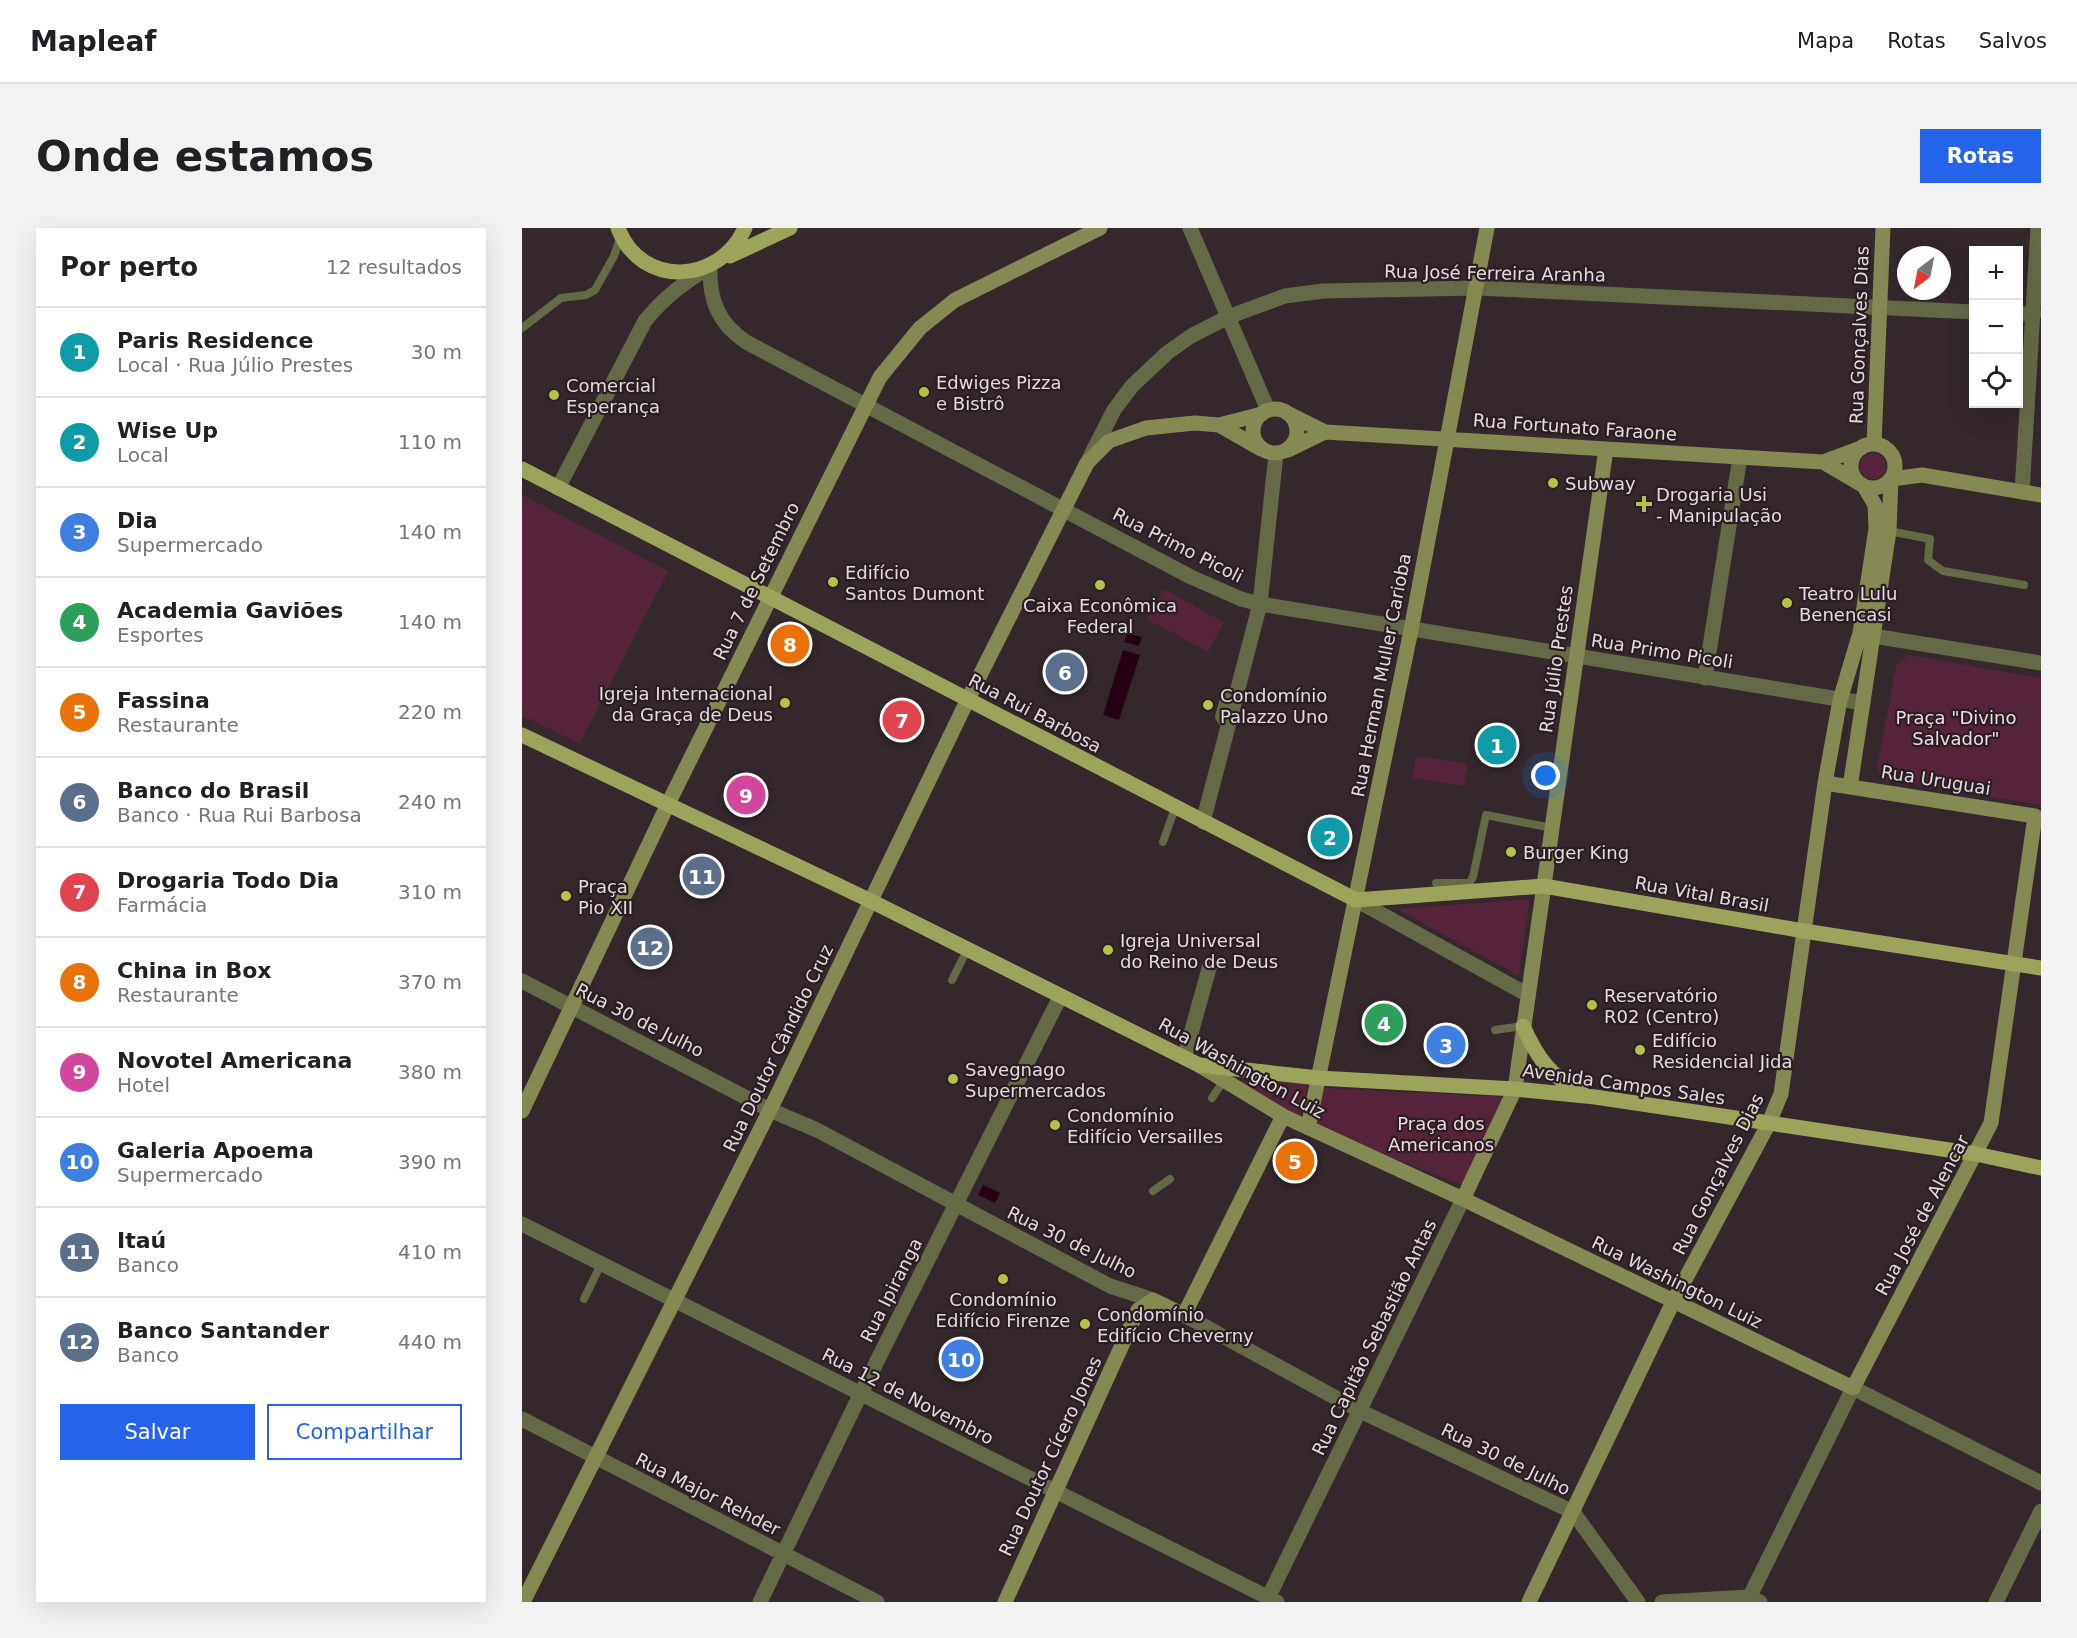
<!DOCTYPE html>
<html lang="pt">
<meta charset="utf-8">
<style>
body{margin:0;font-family:"DejaVu Sans",sans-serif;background:#f2f2f2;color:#202124}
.controls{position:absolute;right:18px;top:18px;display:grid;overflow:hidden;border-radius:0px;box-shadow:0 6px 24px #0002}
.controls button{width:54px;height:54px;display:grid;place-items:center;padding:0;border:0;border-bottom:2px solid #e0e0e0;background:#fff;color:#202124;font:30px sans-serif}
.compass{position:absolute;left:1375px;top:18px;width:54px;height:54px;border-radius:50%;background:#fff;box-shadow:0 6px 24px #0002;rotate:212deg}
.you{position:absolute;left:1024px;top:548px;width:21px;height:21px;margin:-15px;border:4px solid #fff;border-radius:50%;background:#1a73e8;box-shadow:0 0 0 9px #1a73e833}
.badge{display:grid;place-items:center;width:39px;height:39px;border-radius:50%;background:#2563eb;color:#fff;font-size:20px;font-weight:700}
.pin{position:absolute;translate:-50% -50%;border:3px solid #fff;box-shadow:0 2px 6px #0006}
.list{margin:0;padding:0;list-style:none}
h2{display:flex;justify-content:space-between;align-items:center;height:78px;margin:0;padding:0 24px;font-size:26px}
h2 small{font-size:20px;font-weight:400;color:#757577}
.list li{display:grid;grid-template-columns:39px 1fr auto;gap:18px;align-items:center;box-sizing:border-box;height:90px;padding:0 24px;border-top:2px solid #e0e0e0}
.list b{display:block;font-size:22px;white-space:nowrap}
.list p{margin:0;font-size:20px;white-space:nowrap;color:#757577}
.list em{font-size:20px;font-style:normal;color:#757577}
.actions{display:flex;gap:12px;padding:18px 24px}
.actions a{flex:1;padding:14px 0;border:2px solid #2563eb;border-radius:0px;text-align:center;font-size:21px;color:#2563eb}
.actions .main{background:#2563eb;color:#fff}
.icon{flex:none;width:33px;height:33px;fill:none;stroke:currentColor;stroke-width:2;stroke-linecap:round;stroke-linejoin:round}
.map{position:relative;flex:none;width:1519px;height:1374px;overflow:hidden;border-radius:0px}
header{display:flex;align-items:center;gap:36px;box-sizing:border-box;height:84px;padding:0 30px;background:#fff;border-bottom:2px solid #e0e0e0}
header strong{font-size:28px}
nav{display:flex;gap:33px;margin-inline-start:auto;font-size:21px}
.intro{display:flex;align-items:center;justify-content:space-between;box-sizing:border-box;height:144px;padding:0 36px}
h1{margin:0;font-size:42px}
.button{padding:15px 27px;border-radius:0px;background:#2563eb;color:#fff;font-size:21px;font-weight:700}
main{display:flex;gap:36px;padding:0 36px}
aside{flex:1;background:#fff;border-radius:0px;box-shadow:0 6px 24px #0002}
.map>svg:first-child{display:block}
.green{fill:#55243b}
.water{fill:#250113}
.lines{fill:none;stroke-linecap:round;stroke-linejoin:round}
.lane{stroke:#646946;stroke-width:8}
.street{stroke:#646946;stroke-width:15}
.secondary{stroke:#848a52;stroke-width:15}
.primary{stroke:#9ca45b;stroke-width:15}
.poi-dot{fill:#b6c148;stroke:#2a1e23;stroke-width:2}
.labels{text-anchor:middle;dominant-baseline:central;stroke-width:4.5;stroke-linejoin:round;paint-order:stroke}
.street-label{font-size:18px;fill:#e3dade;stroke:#2a1e23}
.poi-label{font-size:18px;fill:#e3dade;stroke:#2a1e23;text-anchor:start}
.park-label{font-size:18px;fill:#f1d9e2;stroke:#2a1e23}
</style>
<header>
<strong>Mapleaf</strong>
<nav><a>Mapa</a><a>Rotas</a><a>Salvos</a></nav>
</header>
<div class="intro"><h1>Onde estamos</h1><a class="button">Rotas</a></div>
<main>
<aside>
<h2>Por perto<small>12 resultados</small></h2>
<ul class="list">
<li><span class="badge" style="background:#0f9aa8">1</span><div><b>Paris Residence</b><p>Local · Rua Júlio Prestes</p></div><em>30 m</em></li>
<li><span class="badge" style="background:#0f9aa8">2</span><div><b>Wise Up</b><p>Local</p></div><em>110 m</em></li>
<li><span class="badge" style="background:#3f7fe0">3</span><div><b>Dia</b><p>Supermercado</p></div><em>140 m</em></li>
<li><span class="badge" style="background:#2e9e5b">4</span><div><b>Academia Gaviões</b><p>Esportes</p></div><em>140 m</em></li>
<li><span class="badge" style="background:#e8710a">5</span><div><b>Fassina</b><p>Restaurante</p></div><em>220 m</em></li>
<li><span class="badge" style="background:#5c6f8a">6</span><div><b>Banco do Brasil</b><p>Banco · Rua Rui Barbosa</p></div><em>240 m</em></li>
<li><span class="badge" style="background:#e0444e">7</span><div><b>Drogaria Todo Dia</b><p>Farmácia</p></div><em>310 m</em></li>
<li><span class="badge" style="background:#e8710a">8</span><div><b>China in Box</b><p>Restaurante</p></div><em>370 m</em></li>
<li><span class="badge" style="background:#d1479c">9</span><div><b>Novotel Americana</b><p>Hotel</p></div><em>380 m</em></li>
<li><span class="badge" style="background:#3f7fe0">10</span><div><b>Galeria Apoema</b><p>Supermercado</p></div><em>390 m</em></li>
<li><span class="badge" style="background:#5c6f8a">11</span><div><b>Itaú</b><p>Banco</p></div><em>410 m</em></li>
<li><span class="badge" style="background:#5c6f8a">12</span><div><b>Banco Santander</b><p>Banco</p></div><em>440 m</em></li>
</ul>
<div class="actions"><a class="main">Salvar</a><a>Compartilhar</a></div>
</aside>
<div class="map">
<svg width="1519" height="1374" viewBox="0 0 1519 1374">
<rect width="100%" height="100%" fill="#34282d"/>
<path class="green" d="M1338 238a13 13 0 1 1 26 0a13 13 0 1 1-26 0Z
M0,267L146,343L58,515L0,488Z
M642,361L702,395L686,424L625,391Z
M1386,427L1519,450V577L1362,552L1355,541L1374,438Z
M894,528L945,536L942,558L890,550Z
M1008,671L997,748L875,681Z
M704,853H787L778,889Z
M802,860L981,869L940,957L792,899Z"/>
<path class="water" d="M605,405L620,409L617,418L602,414Z
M601,422L618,427L597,492L581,487Z
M461,957L478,965L473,975L456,967Z"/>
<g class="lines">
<path class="lane" d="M0,100L39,70L64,67L73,62L92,28L99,7
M1367,303L1408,311L1406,332L1421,343L1502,357
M705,501L697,489L702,470L714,463
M641,614L653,580
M914,655H947L951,649L964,587L1030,600
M430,752L446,720
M973,802L1001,798
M690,870L702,852
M631,963L648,951
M62,1071L79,1036"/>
<path class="street" d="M668,0L746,182
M188,38C187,72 196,95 224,114L669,349L719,371L738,376L1341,475
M1496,86H1512
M567,231L592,182L610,158L645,125L669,108L706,89L763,68L801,63L955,60L1452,84
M36,260L123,93C142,69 162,55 187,39
M1500,264L1516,0
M1351,408L1519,435
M1183,450L1218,229
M681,594L738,376L754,226
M834,672L1006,767
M0,753L248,882L295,902L588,1058L631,1072
M663,827L688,737
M0,996L755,1374
M662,1087L838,1183L1051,1284L1116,1374
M0,1191L355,1374
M238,1374L339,1165L538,769
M744,1374L941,971
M1140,1374L1227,1369L1238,1374
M1225,1374L1331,1160L1519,1255
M1474,1374L1519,1283"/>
<path class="secondary" d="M731 203a22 22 0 1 1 44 0a22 22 0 1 1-44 0Z
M767,186L803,204L1301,234L1339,220
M697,197L739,221
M1352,216L1361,0
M1329 238a22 22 0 1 1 44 0a22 22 0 1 1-44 0Z
M766,222L803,204
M1301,234L1337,255
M1328,559L1367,303L1369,251L1400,247L1519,267
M677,837L761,888L941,971L1331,1160L1469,895L1513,588L1303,555
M0,883L146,576L358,149L398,100L433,72L578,0
M786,900L889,402L965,0
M941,971L993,861L1084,221
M1,1374L248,882L446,471L565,235L587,213L624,200L673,195L697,197L740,186
M483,1374L616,1082L631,1072L662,1087L761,888
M1007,1374L1151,1074L1246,897L1259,866L1303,555L1318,472L1338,405L1354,301L1353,277L1342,258"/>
<path class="primary" d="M96,0C119,61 198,56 223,0
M208,28L268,0
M0,241L834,672L1022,658L1282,703L1519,740
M0,507L349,673L677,837L797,850L993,861L1073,869L1454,926L1519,940
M1001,798C1014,827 1029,851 1059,863"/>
</g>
<g class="poi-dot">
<circle cx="402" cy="164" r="6"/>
<circle cx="32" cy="167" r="6"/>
<circle cx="1031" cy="255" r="6"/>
<path d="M1119 267h6v6h6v6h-6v6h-6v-6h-6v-6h6z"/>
<circle cx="311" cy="354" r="6"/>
<circle cx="578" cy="357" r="6"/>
<circle cx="1265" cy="375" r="6"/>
<circle cx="263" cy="475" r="6"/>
<circle cx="686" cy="477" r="6"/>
<circle cx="989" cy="624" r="6"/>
<circle cx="44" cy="668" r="6"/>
<circle cx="586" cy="722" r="6"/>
<circle cx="1070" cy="777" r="6"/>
<circle cx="1118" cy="822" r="6"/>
<circle cx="431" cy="851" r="6"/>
<circle cx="533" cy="897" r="6"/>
<circle cx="481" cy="1051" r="6"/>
<circle cx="563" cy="1096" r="6"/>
</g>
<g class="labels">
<g class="street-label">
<text transform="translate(973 45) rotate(1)">Rua José Ferreira Aranha</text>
<text transform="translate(1337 107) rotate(-88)">Rua Gonçalves Dias</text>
<text transform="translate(1053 199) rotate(4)">Rua Fortunato Faraone</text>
<text transform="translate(656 317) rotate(27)">Rua Primo Picoli</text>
<text transform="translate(234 353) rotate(-64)">Rua 7 de Setembro</text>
<text transform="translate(1140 423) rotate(9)">Rua Primo Picoli</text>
<text transform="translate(1034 431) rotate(-82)">Rua Júlio Prestes</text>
<text transform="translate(859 447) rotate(-79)">Rua Herman Muller Carioba</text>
<text transform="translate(513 485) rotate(28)">Rua Rui Barbosa</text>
<text transform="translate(1414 552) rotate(9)">Rua Uruguai</text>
<text transform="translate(1180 666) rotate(10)">Rua Vital Brasil</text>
<text transform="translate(118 792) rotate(27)">Rua 30 de Julho</text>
<text transform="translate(256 820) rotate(-64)">Rua Doutor Cândido Cruz</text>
<text transform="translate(720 840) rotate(29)">Rua Washington Luiz</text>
<text transform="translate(1102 856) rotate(8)">Avenida Campos Sales</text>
<text transform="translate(1196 946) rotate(-63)">Rua Gonçalves Dias</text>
<text transform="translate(1400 987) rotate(-62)">Rua José de Alencar</text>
<text transform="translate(550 1014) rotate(26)">Rua 30 de Julho</text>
<text transform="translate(1155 1054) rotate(26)">Rua Washington Luiz</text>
<text transform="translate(369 1062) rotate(-63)">Rua Ipiranga</text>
<text transform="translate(852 1109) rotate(-64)">Rua Capitão Sebastião Antas</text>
<text transform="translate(386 1168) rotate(27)">Rua 12 de Novembro</text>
<text transform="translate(528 1228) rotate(-65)">Rua Doutor Cícero Jones</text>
<text transform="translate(984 1231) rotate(26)">Rua 30 de Julho</text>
<text transform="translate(186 1266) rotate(27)">Rua Major Rehder</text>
</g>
<g class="poi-label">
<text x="414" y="154">Edwiges Pizza<tspan x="414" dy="21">e Bistrô</tspan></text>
<text x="44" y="157">Comercial<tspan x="44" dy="21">Esperança</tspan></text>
<text x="1043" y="255">Subway</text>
<text x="1134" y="266">Drogaria Usi<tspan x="1134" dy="21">- Manipulação</tspan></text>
<text x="323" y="344">Edifício<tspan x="323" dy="21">Santos Dumont</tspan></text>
<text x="1277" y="365">Teatro Lulu<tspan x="1277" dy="21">Benencasi</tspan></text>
<text x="578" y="377" text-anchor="middle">Caixa Econômica<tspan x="578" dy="21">Federal</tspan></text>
<text x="251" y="465" text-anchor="end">Igreja Internacional<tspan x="251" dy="21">da Graça de Deus</tspan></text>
<text x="698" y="467">Condomínio<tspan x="698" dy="21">Palazzo Uno</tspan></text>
<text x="1001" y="624">Burger King</text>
<text x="56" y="658">Praça<tspan x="56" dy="21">Pio XII</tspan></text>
<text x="598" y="712">Igreja Universal<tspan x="598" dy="21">do Reino de Deus</tspan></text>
<text x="1082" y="767">Reservatório<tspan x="1082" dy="21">R02 (Centro)</tspan></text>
<text x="1130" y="812">Edifício<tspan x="1130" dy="21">Residencial Jida</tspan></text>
<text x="443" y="841">Savegnago<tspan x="443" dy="21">Supermercados</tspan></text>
<text x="545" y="887">Condomínio<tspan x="545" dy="21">Edifício Versailles</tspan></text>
<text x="481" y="1071" text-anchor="middle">Condomínio<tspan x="481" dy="21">Edifício Firenze</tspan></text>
<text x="575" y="1086">Condomínio<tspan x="575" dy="21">Edifício Cheverny</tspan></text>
</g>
<g class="park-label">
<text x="1434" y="489">Praça "Divino<tspan x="1434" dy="21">Salvador"</tspan></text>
<text x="919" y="895">Praça dos<tspan x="919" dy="21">Americanos</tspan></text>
</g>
</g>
</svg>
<div class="controls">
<button>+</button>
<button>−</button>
<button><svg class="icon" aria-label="locate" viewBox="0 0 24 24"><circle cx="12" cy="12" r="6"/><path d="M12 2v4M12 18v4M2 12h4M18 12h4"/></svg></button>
</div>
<svg class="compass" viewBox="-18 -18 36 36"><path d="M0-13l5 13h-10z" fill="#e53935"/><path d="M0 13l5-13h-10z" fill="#757577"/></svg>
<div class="you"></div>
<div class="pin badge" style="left:975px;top:517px;background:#0f9aa8">1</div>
<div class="pin badge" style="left:808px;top:609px;background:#0f9aa8">2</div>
<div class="pin badge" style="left:924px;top:817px;background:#3f7fe0">3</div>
<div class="pin badge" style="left:862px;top:795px;background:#2e9e5b">4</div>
<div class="pin badge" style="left:773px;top:933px;background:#e8710a">5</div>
<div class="pin badge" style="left:543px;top:444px;background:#5c6f8a">6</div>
<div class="pin badge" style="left:380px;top:492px;background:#e0444e">7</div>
<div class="pin badge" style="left:268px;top:416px;background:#e8710a">8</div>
<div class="pin badge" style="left:224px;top:567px;background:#d1479c">9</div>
<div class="pin badge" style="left:439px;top:1131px;background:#3f7fe0">10</div>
<div class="pin badge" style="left:180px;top:648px;background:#5c6f8a">11</div>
<div class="pin badge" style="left:128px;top:719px;background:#5c6f8a">12</div>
</div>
</main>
